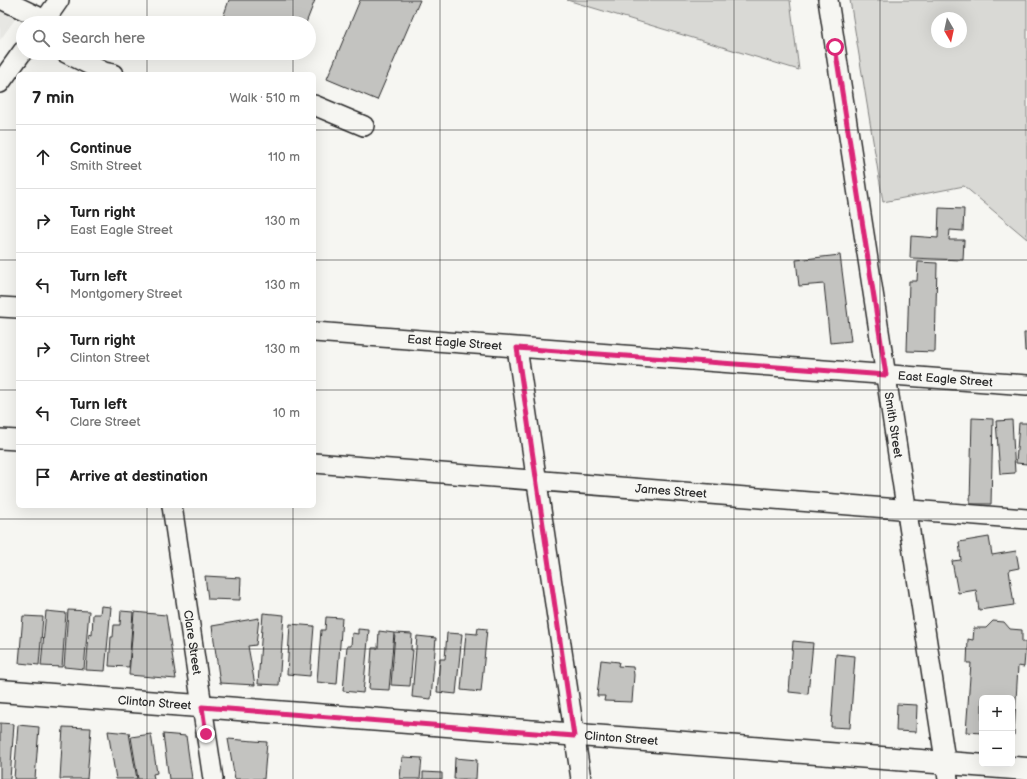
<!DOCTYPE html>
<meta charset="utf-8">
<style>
body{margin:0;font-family:"Balsamiq Sans",sans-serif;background:#f6f6f6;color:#222}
.controls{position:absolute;right:12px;bottom:12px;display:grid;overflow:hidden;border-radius:6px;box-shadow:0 4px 16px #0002}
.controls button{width:36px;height:36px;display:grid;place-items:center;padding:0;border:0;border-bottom:1px solid #e0e0e0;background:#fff;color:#222;font:20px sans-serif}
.compass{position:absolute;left:931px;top:12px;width:36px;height:36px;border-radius:50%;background:#fff;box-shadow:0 4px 16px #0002;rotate:171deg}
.stop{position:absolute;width:12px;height:12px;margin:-9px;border:3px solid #db2777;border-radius:50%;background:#fff}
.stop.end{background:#db2777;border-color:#fff;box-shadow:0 1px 4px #0008}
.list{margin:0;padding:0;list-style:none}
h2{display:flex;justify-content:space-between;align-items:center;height:52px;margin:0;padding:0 16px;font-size:17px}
h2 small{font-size:13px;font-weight:400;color:#767676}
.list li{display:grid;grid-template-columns:26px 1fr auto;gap:12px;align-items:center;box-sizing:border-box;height:64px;padding:0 16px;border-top:1px solid #e0e0e0}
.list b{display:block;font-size:15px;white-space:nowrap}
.list p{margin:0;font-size:13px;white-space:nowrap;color:#767676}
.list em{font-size:13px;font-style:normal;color:#767676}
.icon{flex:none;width:22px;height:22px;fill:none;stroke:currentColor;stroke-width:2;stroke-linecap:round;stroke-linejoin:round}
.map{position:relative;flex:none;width:1027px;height:779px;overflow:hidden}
.search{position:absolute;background:#fff;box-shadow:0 4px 16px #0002;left:16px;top:16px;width:300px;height:44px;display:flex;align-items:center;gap:10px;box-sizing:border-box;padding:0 14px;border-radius:22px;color:#767676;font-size:15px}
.panel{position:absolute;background:#fff;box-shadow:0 4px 16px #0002;left:16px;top:72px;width:300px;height:436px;border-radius:6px}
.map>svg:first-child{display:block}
.built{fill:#e7e7e3}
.green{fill:#d9d9d5;stroke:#828280;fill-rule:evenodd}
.building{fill:#c3c3c0;stroke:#2b2b2b}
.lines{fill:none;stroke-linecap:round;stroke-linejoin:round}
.minor-casing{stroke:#2b2b2b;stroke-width:22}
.major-casing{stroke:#2b2b2b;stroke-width:25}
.minor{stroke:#f6f6f2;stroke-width:19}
.major{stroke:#f6f6f2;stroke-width:22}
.route{stroke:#db2777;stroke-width:5}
.grid{fill:none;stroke:#2b2b2b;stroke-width:1;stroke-opacity:0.55}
.labels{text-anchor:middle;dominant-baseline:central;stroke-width:3;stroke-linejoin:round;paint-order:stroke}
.street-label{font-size:12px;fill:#2b2b2b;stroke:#f6f6f2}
</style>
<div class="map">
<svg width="1027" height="779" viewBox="0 0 1027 779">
<rect width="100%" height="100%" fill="#f6f6f2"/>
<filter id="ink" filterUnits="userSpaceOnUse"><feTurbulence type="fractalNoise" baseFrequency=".025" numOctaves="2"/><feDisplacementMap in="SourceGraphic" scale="8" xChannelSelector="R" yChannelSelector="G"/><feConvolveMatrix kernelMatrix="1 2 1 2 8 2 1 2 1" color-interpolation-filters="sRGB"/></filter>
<g filter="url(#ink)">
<path class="built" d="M0,0H29L0,40Z"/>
<path class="green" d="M567,0H790L799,70Z
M850,0H1027V239L964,186L883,202ZM937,18H961V42H937Z"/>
<path class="building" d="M229,0H315L306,23H221Z
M360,0H420L377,100L327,79Z
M280,53H295L293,58Z
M939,208L964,209L963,231L950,230L949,240H964L963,260L910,258L911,236L938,238Z
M840,255L851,341L830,343L824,284L799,286L796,260Z
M918,262L937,263L935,352L907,351L909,281H917Z
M1024,333H1027V351H1025Z
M972,418L993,419L991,504H970Z
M1012,420L1015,473L1000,474L996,421Z
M1019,423H1027V464L1016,463Z
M989,537L992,555L1016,551L1019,568L1009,570L1014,605L979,610L976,590L958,593L952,561L961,560L959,542Z
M205,576L241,578L240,600L208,599Z
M101,606L111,607L105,671L86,670L89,634L92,635L93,614H100Z
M68,610L89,611L84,669L64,667Z
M46,611L66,613L62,667L41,666Z
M121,611L133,612L129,667L109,666L111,637H113L114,625H120Z
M134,612L166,615L176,679L129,675Z
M263,613L284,615L279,685L258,684Z
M23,616L43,617L39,665L19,663Z
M326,617L342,618L337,684L317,682L321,630H325Z
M259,618L256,645L248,646L255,685L220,683L212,626Z
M993,621L1004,622L1010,629L1022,630V642H1026L1024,667L1018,666L1014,735H1012V698H982V733L966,732L971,663H967L968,639L973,640L974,628H986Z
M290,624L314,626L310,676L287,674Z
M478,628L487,629L481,692L461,690L466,633L477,634Z
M358,629L369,630L363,693L343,691L347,646H351L352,633L358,634Z
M379,631L394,633L389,690L369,689L372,648H378Z
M395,633L412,634L411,650H413L410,686L391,685Z
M447,633L462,634L456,694L437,692L440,659H445Z
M417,636L436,638L431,699L412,697Z
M793,641L813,643L808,694L789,692Z
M836,654L855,656L850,728L831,727Z
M601,660L619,662L618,666L633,667L634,675L632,702L604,701L605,696H597Z
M897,704L917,705L916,732L896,731Z
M0,723L14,724L10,779H0Z
M18,725L39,727L35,779H14Z
M63,727L91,728L87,779H60Z
M108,731L129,733L137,779H116Z
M151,734L157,773L153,774L154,779H138L131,737Z
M163,734L186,736L192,779H169Z
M228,739L267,742L264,779H235Z
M402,757L422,758L420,779H400Z
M455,758L477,760L476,779H454Z
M423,772L442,773V779H423Z"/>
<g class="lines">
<g class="minor-casing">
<g id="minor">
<path d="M3,0L45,20"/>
<path id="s1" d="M828,0L948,779"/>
<path d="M43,23L59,0"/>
<path d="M66,53L104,72L113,74"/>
<path d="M0,83L23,51"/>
<path d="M314,105L364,126"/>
<path d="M0,307L18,308"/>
<path id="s2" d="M314,332L1027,385"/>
<path d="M517,348L581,779"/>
<path d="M0,439L18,440"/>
<path id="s3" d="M314,463L1027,519"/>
<path id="s4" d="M172,506L213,779"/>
</g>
</g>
<g class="major-casing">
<g id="major">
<path id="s5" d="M0,691L1027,769"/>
</g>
</g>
<use href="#minor" class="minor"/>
<use href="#major" class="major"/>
</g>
</g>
<g class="lines" filter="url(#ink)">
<path class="route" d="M206,734L202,707L574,736L517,348L886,375L835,47"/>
</g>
<path class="grid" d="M147,0V23M293,0V23M440,0V779M587,0V779M734,0V779M880,0V779M147,53V74M293,53V74M0,130H18M314,130H1027M0,260H18M314,260H1027M0,390H18M314,390H1027M147,506V779M293,506V779M0,519H1027M0,649H1027"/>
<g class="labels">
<g class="street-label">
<text stroke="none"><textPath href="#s2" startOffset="141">East Eagle Street</textPath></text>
<text stroke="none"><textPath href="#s2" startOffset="633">East Eagle Street</textPath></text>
<text stroke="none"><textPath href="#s1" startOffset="430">Smith Street</textPath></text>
<text stroke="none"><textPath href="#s3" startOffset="358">James Street</textPath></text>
<text stroke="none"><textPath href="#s4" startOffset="138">Clare Street</textPath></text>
<text stroke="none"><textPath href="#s5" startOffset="155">Clinton Street</textPath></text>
<text stroke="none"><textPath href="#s5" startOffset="623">Clinton Street</textPath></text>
</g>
</g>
</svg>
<div class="controls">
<button>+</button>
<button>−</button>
</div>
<svg class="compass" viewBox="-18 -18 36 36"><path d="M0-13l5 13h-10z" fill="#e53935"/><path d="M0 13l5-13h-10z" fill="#767676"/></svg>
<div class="stop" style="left:835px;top:47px"></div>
<div class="stop end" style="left:206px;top:734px"></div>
<div class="search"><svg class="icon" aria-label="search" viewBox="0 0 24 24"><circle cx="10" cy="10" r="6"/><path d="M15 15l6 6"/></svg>Search here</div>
<section class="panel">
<h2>7 min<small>Walk · 510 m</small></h2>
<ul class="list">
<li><svg class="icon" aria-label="ahead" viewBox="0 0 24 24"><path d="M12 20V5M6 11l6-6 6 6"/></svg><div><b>Continue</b><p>Smith Street</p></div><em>110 m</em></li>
<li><svg class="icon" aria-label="right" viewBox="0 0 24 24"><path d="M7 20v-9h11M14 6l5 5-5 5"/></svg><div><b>Turn right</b><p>East Eagle Street</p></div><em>130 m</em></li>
<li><svg class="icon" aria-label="left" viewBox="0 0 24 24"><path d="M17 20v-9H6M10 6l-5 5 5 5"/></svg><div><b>Turn left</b><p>Montgomery Street</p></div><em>130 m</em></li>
<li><svg class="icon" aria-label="right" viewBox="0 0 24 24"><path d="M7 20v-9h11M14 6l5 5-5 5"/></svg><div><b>Turn right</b><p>Clinton Street</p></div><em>130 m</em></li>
<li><svg class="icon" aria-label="left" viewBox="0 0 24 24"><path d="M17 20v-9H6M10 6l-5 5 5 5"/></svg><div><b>Turn left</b><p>Clare Street</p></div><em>10 m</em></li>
<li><svg class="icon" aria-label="arrive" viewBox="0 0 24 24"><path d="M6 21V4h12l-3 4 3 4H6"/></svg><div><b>Arrive at destination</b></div></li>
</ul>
</section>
</div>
